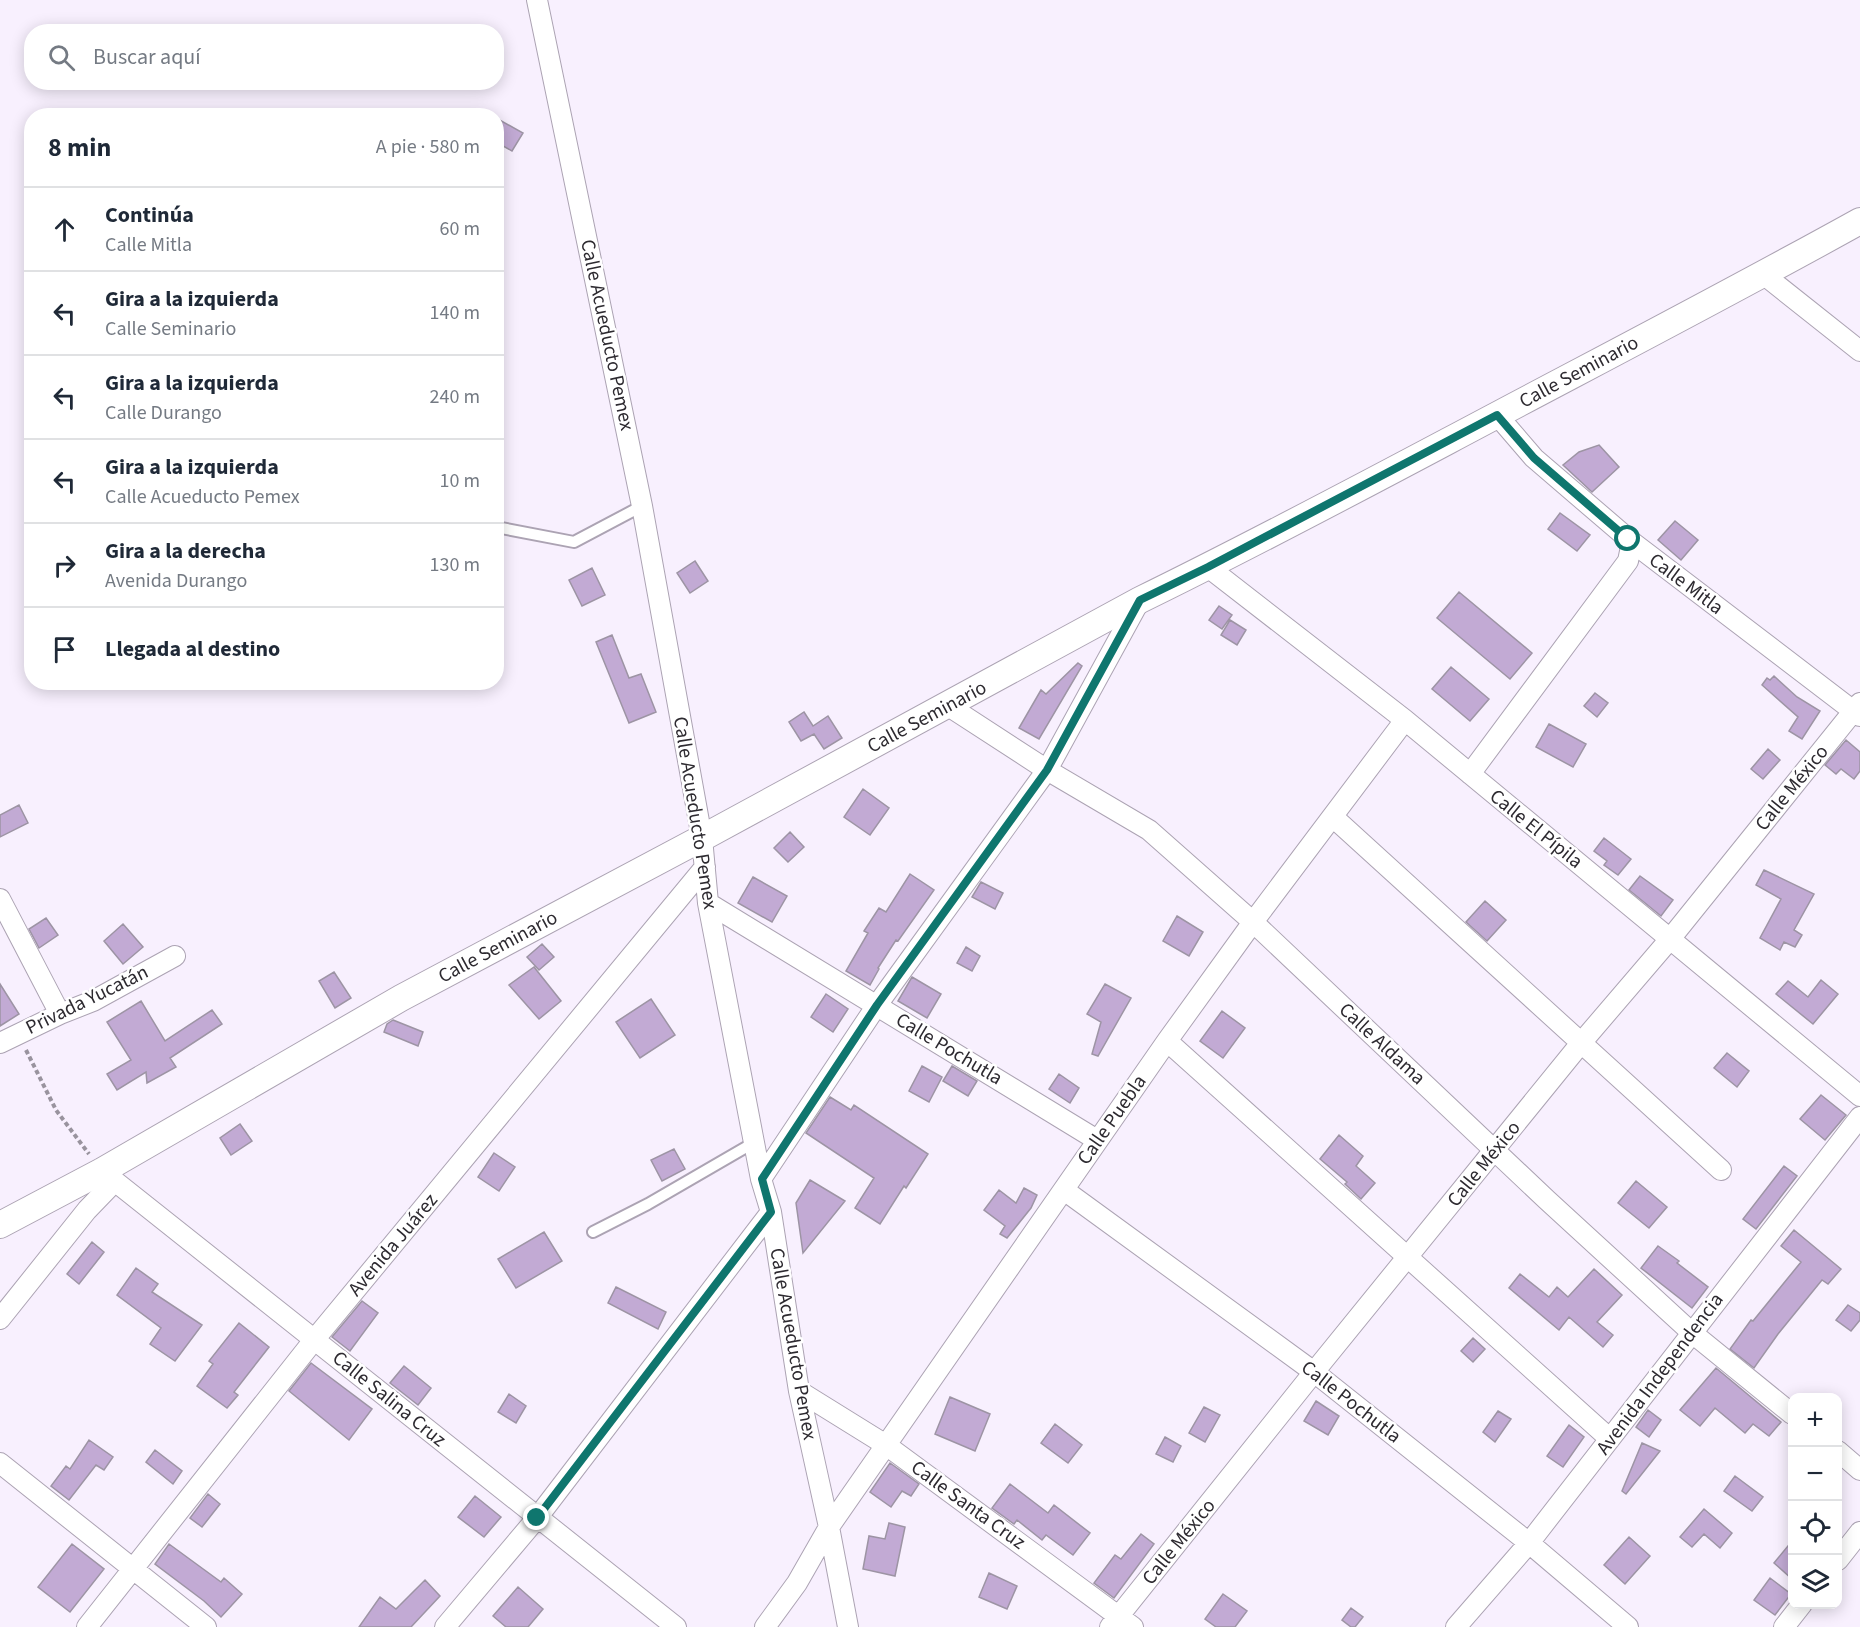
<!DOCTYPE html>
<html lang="es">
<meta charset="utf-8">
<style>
body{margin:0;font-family:"Source Sans 3",sans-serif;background:#f2f2f3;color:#1f2937}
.controls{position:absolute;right:18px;bottom:18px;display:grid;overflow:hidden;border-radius:12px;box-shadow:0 3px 15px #0003}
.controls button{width:54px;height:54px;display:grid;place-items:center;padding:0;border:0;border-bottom:2px solid #e0e1e3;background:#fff;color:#1f2937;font:30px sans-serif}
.stop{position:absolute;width:18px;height:18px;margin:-14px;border:4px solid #0f766e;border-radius:50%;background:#fff}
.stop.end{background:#0f766e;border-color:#fff;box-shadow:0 2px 6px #0008}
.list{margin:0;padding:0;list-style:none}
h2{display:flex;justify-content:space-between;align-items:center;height:78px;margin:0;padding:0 24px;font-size:26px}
h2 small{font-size:20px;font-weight:400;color:#747a83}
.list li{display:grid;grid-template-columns:39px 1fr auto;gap:18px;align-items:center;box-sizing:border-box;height:84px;padding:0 24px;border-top:2px solid #e0e1e3}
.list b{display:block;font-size:22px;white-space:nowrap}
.list p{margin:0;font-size:20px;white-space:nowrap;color:#747a83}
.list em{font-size:20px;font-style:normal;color:#747a83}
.icon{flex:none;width:33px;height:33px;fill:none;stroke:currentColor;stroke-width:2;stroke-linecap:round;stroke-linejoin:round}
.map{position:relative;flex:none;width:1860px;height:1627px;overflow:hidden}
.search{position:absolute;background:#fff;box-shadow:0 3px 15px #0003;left:24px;top:24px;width:480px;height:66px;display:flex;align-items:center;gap:15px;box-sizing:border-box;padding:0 21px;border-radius:24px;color:#747a83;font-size:22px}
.panel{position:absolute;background:#fff;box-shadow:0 3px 15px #0003;left:24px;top:108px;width:480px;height:582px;border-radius:24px}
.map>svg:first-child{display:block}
.building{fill:#c2aad4;stroke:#9d94a4;stroke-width:1.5}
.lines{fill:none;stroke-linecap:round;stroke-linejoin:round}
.service-casing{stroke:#aca3b3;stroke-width:14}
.minor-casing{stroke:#aca3b3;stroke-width:22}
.tertiary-casing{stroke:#aca3b3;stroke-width:28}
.path{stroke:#99939e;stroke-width:4;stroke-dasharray:4.5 3;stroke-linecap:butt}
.service{stroke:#fff;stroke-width:10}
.minor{stroke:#fff;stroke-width:20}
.tertiary{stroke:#fff;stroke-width:26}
.route{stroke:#0f766e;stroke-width:8}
.labels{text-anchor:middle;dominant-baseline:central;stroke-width:5;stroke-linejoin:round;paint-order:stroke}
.street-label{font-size:20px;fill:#2d2a30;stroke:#fff}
</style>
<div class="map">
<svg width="1860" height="1627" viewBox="0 0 1860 1627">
<rect width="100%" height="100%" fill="#f8f0fe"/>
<path class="building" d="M496,118L523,133L512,151L496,142Z
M1599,445L1619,467L1592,492L1563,465L1579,452Z
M1560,513L1590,535L1577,551L1548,529Z
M1675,521L1698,540L1681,560L1658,540Z
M695,561L708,581L690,593L677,573Z
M592,568L605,595L582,606L569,580Z
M1459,592L1532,653L1510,679L1437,618Z
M1219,606L1232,615L1222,629L1209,620Z
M1230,620L1246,630L1237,645L1221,635Z
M612,635L629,678L641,674L656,712L629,723L596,642Z
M1078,663L1082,666L1039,739L1019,728L1041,690L1046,694Z
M1451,667L1489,699L1470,721L1432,689Z
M1774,676L1797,697L1820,711L1802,739L1789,731L1798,717L1762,685L1767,678L1770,680Z
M1595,693L1608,703L1597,717L1584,706Z
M804,712L813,726L828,716L842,738L824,749L814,734L801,741L789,722Z
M1549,724L1586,744L1573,767L1536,747Z
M1846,740L1860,752V771L1854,779L1841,769L1836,774L1825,765Z
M1768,749L1780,760L1763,779L1751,769Z
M863,789L889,808L870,835L844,817Z
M19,805L28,823L0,837V815Z
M790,832L804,847L788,862L774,848Z
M1604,838L1631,859L1618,875L1604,865L1607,861L1594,851Z
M1764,870L1814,894L1794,930L1802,935L1795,947L1784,942L1780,950L1760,938L1781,899L1756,885Z
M910,874L934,890L898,941L896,940L878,968L879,969L870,985L846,971L868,933L864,931L879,908L886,912Z
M1640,876L1673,900L1661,916L1629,890Z
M753,877L787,896L772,922L738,903Z
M981,882L1003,893L995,909L972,897Z
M1485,901L1506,920L1487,941L1466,922Z
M1177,916L1203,932L1189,956L1163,941Z
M46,918L58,935L39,948L29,929Z
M123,924L143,947L123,964L104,941Z
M542,944L554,957L539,970L527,957Z
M966,947L980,956L972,971L957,963Z
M534,967L561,1001L539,1019L509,985Z
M334,972L351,998L335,1008L319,981Z
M912,977L941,994L927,1018L898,1001Z
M1821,980L1838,994L1813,1024L1776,994L1788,981L1808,997Z
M0,984L19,1014L0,1026Z
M1105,984L1131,998L1098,1056L1092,1054L1101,1022L1087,1014Z
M826,994L848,1009L833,1032L811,1017Z
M651,999L675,1035L640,1058L616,1022Z
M141,1001L165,1041L212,1010L222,1024L170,1058L176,1067L147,1083L146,1072L117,1090L107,1074L131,1060L107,1022Z
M1222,1011L1245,1028L1223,1058L1200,1041Z
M393,1020L423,1032L418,1046L384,1032L387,1024Z
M1727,1053L1749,1071L1737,1087L1714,1068Z
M922,1066L942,1077L929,1102L909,1091Z
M952,1066L977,1081L968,1096L943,1081Z
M1059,1074L1079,1088L1070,1103L1049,1089Z
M1821,1095L1846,1115L1825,1140L1800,1119Z
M830,1097L851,1110L854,1105L928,1154L906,1188L904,1186L880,1224L855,1208L874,1178L806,1133Z
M240,1124L252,1141L231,1155L220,1138Z
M1339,1135L1363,1156L1356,1166L1375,1183L1361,1199L1345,1184L1347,1182L1320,1159Z
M674,1149L685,1169L662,1181L651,1160Z
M494,1153L515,1167L499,1191L478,1177Z
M1784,1166L1797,1176L1756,1229L1743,1219Z
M810,1180L845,1201L803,1253L796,1203Z
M1636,1181L1667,1207L1649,1228L1618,1203Z
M1024,1188L1037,1195L1031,1208L1007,1238L1000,1234L1005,1226L984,1210L999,1190L1016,1203Z
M1794,1230L1841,1269L1828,1284L1822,1280L1778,1334L1754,1368L1730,1349L1751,1320L1753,1321L1801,1262L1781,1246Z
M544,1232L562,1261L516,1288L498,1259Z
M92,1242L104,1252L79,1284L67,1274Z
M1658,1246L1679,1261L1677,1263L1708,1287L1692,1308L1641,1268Z
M136,1268L158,1284L152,1292L202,1325L175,1361L150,1344L161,1328L117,1295Z
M1594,1269L1622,1295L1597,1322L1613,1335L1603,1347L1569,1317L1559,1330L1509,1288L1520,1274L1549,1297L1557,1287L1568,1297Z
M616,1287L666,1312L658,1329L608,1303Z
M362,1301L378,1313L350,1351L332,1337Z
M1848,1305L1860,1313V1320L1851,1331L1836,1320Z
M239,1323L269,1347L234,1392L238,1395L227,1408L197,1386L213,1364L209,1361Z
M1473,1338L1485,1349L1473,1362L1461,1351Z
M311,1363L372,1409L349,1440L289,1391Z
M404,1366L431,1388L418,1405L390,1383Z
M1716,1368L1781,1422L1769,1436L1753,1424L1745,1433L1715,1408L1700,1426L1680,1410Z
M509,1394L526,1406L516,1423L498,1412Z
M950,1397L990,1414L975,1451L935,1434Z
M1316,1401L1339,1416L1328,1435L1304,1421Z
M1204,1407L1220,1415L1205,1442L1189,1433Z
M1648,1410L1661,1420L1649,1437L1636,1427Z
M1498,1411L1511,1419L1495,1442L1483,1432Z
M1055,1424L1082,1445L1068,1463L1041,1443Z
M1569,1425L1584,1437L1563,1467L1547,1456Z
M1165,1437L1181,1446L1173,1462L1156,1454Z
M89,1440L113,1457L104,1470L96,1465L69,1500L51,1486L66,1466L70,1469Z
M1642,1443L1660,1451L1626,1494L1622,1491Z
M155,1450L182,1471L173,1484L146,1462Z
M890,1463L919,1484L911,1496L902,1491L891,1507L870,1492Z
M1735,1476L1763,1497L1752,1511L1724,1491Z
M1010,1484L1048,1513L1054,1505L1090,1533L1073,1555L1046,1535L1042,1540L1017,1520L1014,1524L992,1508Z
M208,1494L220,1504L202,1527L190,1518Z
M475,1496L501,1517L484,1537L458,1517Z
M1704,1509L1732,1533L1720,1548L1704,1534L1692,1547L1680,1537Z
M889,1523L905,1527L895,1576L863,1569L869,1536L885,1539Z
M1141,1534L1154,1544L1114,1598L1094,1583L1115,1555L1121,1559Z
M1629,1537L1650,1556L1625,1584L1604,1565Z
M1792,1541V1579L1774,1563Z
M72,1544L104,1569L70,1612L38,1587Z
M169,1544L221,1582L224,1578L242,1594L221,1617L204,1601L155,1564Z
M989,1573L1017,1586L1007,1609L979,1597Z
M1770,1578L1791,1594L1775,1615L1754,1600Z
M425,1580L440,1596L411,1627H359L380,1597L396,1609Z
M518,1587L543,1609L528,1627H506L493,1616Z
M1223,1594L1247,1611L1235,1627H1216L1205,1619Z
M1351,1608L1363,1617L1355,1627H1351L1342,1620Z"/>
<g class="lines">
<g class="service-casing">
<path id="service" d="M496,527L574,542L642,506
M593,1232L648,1204L755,1142"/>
</g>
<g class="minor-casing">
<path id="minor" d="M537,0L642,506L702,838L708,903L761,1179L771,1212L799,1391L829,1527L848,1627
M1763,274L1860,351
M1497,415L1534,458L1632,542L1860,716
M1208,567L1405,720L1860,1096
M947,705L1047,770L1149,830L1253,922L1547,1200L1691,1332L1792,1414
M1470,774L1628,561L1632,542
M1333,817L1721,1170
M0,899L60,1014
M708,903L1097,1140
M1167,1041L1610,1439
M0,1043L60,1014L93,1001L175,956
M102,1171L676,1627
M761,1179L877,1005L1047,770L1140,600
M1064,1190L1314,1372L1529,1543L1628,1627
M0,1319L87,1210L115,1181
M799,1391L886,1445L1133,1627
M1838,1451L1860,1470
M0,1463L206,1627
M1838,1560L1860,1532
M87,1627L314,1340L705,867
M445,1627L537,1518L771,1212
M765,1627L797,1583L829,1527L1167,1041L1253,922L1405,720
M1110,1627L1314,1372L1581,1043L1670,939L1860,703
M1456,1627L1529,1543L1860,1117
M1784,1627L1802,1604"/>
</g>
<g class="tertiary-casing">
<path id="tertiary" d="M0,1225L102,1171L401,998L702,838L1140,600C1261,541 1380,477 1499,414C1620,350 1741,287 1860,221"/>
</g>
<path class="path" d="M26,1050L56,1110L89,1154"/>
<use href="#service" class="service"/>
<use href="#minor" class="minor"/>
<use href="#tertiary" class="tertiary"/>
</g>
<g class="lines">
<path class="route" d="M537,1518L771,1212L762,1179L877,1005L1047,770L1140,600L1208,567L1497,415L1534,458L1628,539"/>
</g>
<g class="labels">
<g class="street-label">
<text transform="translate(607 335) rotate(78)">Calle Acueducto Pemex</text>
<text transform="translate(1579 372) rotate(-28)">Calle Seminario</text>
<text transform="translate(1686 584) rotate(37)">Calle Mitla</text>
<text transform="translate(927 717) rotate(-28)">Calle Seminario</text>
<text transform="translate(1792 788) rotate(-51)">Calle México</text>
<text transform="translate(695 813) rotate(81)">Calle Acueducto Pemex</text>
<text transform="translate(1536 829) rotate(39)">Calle El Pípila</text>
<text transform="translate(498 947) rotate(-28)">Calle Seminario</text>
<text transform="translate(87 1000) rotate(-26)">Privada Yucatán</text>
<text transform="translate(1382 1044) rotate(43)">Calle Aldama</text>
<text transform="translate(949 1049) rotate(31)">Calle Pochutla</text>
<text transform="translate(1112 1120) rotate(-55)">Calle Puebla</text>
<text transform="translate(1484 1164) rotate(-51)">Calle México</text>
<text transform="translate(393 1245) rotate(-50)">Avenida Juárez</text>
<text transform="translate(793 1344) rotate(80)">Calle Acueducto Pemex</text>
<text transform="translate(1660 1374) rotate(-53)">Avenida Independencia</text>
<text transform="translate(389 1399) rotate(39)">Calle Salina Cruz</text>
<text transform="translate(1351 1402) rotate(38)">Calle Pochutla</text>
<text transform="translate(968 1505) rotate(36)">Calle Santa Cruz</text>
<text transform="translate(1179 1542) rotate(-51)">Calle México</text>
</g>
</g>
</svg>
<div class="controls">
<button>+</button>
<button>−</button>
<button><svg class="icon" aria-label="locate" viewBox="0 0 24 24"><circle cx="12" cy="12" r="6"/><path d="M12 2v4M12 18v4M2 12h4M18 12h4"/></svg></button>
<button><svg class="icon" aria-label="layers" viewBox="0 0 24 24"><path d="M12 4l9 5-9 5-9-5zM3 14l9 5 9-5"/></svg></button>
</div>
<div class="stop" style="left:1628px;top:539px"></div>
<div class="stop end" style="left:537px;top:1518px"></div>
<div class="search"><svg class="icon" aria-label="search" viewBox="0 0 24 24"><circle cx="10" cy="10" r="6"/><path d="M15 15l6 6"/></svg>Buscar aquí</div>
<section class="panel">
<h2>8 min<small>A pie · 580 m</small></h2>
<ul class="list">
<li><svg class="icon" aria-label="ahead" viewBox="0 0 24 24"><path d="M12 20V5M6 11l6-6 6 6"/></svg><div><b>Continúa</b><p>Calle Mitla</p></div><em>60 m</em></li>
<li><svg class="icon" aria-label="left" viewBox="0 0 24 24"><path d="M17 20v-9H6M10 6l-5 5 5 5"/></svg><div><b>Gira a la izquierda</b><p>Calle Seminario</p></div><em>140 m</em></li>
<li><svg class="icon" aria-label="left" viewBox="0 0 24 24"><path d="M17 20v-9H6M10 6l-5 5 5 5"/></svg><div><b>Gira a la izquierda</b><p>Calle Durango</p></div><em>240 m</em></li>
<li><svg class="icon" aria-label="left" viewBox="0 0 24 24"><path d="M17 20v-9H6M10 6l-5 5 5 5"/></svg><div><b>Gira a la izquierda</b><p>Calle Acueducto Pemex</p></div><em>10 m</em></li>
<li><svg class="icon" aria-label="right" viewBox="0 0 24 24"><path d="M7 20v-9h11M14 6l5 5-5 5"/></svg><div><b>Gira a la derecha</b><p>Avenida Durango</p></div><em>130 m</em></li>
<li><svg class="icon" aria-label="arrive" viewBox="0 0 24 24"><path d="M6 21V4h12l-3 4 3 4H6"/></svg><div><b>Llegada al destino</b></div></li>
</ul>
</section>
</div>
